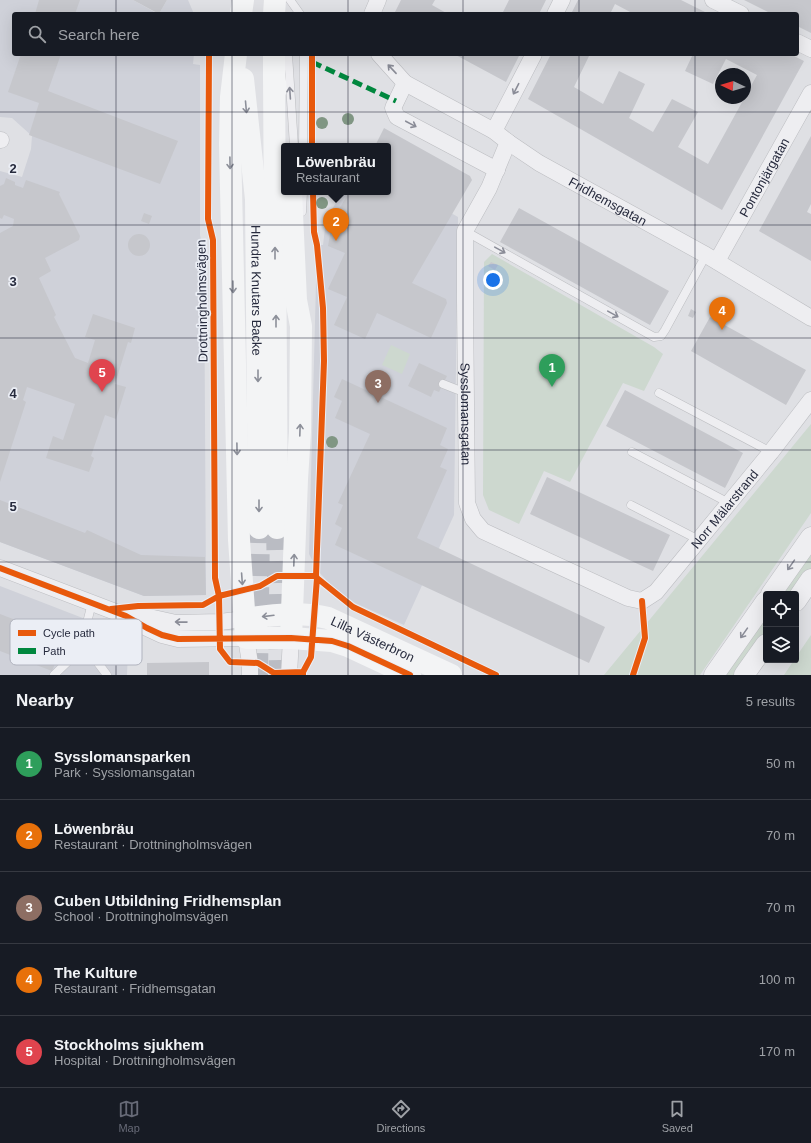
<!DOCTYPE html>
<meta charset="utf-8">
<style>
body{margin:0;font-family:Arial,sans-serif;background:#242831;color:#f1f3f6}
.controls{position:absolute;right:12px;bottom:12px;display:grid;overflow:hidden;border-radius:4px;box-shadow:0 4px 16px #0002}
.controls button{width:36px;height:36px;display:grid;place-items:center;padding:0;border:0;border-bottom:1px solid #363941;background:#171b24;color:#f1f3f6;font:20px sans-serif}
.compass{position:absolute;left:715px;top:68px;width:36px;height:36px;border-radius:50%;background:#171b24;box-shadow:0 4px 16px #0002;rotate:274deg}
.you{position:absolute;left:493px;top:280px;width:14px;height:14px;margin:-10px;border:3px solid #fff;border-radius:50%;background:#1a73e8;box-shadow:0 0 0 6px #1a73e833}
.badge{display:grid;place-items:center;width:26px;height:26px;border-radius:50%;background:#676a77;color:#fff;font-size:13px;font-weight:700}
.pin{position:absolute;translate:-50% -33px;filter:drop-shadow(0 1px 2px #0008)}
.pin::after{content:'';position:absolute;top:21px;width:14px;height:12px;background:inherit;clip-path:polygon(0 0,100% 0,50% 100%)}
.popup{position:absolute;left:281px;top:143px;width:110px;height:52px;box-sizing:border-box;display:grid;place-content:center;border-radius:4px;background:#171b24;filter:drop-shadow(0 1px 3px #0005);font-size:13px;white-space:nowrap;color:#9ea1a6}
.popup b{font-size:15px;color:#f1f3f6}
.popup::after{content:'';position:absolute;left:50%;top:100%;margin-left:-8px;border:8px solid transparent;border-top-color:#171b24}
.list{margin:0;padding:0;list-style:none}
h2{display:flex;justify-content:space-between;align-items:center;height:52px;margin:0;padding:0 16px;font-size:17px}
h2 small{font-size:13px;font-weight:400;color:#9ea1a6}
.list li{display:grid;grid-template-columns:26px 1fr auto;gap:12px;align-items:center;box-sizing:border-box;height:72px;padding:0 16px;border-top:1px solid #363941}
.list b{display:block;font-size:15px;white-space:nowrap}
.list p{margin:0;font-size:13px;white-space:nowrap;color:#9ea1a6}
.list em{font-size:13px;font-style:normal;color:#9ea1a6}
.icon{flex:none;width:22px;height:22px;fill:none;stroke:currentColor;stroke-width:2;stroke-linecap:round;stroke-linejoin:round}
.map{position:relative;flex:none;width:811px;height:675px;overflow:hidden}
.search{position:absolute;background:#171b24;box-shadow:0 4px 16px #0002;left:12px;right:12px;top:12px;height:44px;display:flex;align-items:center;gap:10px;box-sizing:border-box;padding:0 14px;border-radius:4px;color:#9ea1a6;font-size:15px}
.sheet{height:412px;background:#171b24}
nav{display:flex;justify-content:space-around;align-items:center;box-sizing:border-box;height:56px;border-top:1px solid #363941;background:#171b24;font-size:11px;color:#9ea1a6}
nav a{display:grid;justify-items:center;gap:2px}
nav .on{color:#676a77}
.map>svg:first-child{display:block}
.built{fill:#cfd1d9}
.green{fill:#cdd8cf}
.building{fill:#c6c7cc}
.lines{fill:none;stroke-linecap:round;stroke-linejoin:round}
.secondary-tunnel{stroke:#babcc3;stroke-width:22;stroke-dasharray:22 11;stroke-linecap:butt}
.service-casing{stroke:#bcbdc1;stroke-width:9}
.minor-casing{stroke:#bcbdc1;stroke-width:17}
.tertiary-casing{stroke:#bcbdc1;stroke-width:21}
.service{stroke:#eeeef1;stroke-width:8}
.minor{stroke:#eeeef1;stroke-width:16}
.tertiary{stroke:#eeeef1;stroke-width:20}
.secondary{stroke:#f3f4f5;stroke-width:22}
.quiet{stroke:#00873e;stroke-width:5;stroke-dasharray:10 5;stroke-linecap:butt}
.cycleway-casing{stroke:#ebeef5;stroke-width:8}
.cycleway{stroke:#e8590c;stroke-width:6}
.tree{fill:#809683}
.oneway{stroke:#8a8c97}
.oneway2{stroke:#8c8f99}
.grid{fill:none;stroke:#262a3d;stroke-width:1;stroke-opacity:0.55}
.labels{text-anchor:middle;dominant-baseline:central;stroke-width:3.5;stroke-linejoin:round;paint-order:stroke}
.street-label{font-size:13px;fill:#262a3d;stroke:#ebeef5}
.key{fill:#ebeef5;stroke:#b0b3be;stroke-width:1}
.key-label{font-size:11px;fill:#262a3d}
.grid-label{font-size:13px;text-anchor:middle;font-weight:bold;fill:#262a3d;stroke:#ebeef5;stroke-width:3.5;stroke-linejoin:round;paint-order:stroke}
</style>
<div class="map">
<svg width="811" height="675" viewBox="0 0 811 675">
<rect width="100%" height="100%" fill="#dfe0e4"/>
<path class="built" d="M0,0H133L158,14H14V54H194L193,64L200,65V235L201,240L204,242L206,595L144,596L0,542V171L22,177L31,149L32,136L12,118L0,117Z
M167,0H188L194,14H159Z
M388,177L458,217L454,515L404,625L355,603L331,585L318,571L309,554L317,245H323L326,220L342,192H388Z
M0,586L106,627L128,651L127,675H0Z"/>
<path class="green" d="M492,254L654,347L663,354L644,391L623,383L570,482L544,471L519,524L489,510L483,495L484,262Z
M391,345L410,354L402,374L382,365Z
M811,424V513L700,675H604Z
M811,553V573L796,594H782Z
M766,617V637L740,675H726Z
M811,635V675H784L794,660H796V657Z"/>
<path class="building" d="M39,0H80L75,14H35Z
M133,0H167L159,14Z
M401,0H435L432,5L448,14H394Z
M509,0H546L539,14H502Z
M578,0H681L709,14H634L615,4L610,14H571Z
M744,0H811V33L797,26V14H772Z
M21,54H61L48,91L178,141L160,184L29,135L39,103L8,92Z
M454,54H520L506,82Z
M551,54H590L574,87L603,104L619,71L645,84L629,118L653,132L672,99L698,112L678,147L708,164L757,75L726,59L713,84L685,71L693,54H790L804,61L722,210L528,99Z
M384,128L470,176L472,180L412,283L446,299L447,303L431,338L377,313L365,339L334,325L347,297L328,289L345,253L328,246L332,222L349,192H388V146H375Z
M811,136V204L807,212L811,214V261L759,231Z
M6,178L15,182V185L23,188L26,180L60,192L59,194L80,236L79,240L45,258L51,271L39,278L56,315L54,317L75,358L88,363L95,340L85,337L93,314L135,328L131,343L128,342L115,384L126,387L116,419L105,415L91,456L94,458L89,472L46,458L53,436L63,440L75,404L27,387L23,400L26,402L0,482V233L13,226L14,219L4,215L2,219L0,218V186L4,184Z
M519,208L669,291L650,325L500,242Z
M144,213L152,216L149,224L141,221Z
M128 245a11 11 0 1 1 22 0a11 11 0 1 1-22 0Z
M491,262L498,265L495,270L488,266Z
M691,309L696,312L693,318L688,316Z
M710,317L806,370L786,405L691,351Z
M419,363L447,376L439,392L434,390L431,397L408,386Z
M342,379L447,428L440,445L448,449L440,467L447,470L417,538L605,627L589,663L335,545L342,528L335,524L343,505L338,503L370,434L335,418L342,401L334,397Z
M625,390L743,453L725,488L606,426Z
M547,477L670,535L653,571L530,514Z
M0,500L85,533L87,530L141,555L205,557L206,595L144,596L0,542Z
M0,614L65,639L52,671L0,651Z
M209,662V675H147V663Z"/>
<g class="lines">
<path class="secondary-tunnel" d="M277,528L280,675
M257,675L259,528"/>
<g class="service-casing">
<path id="service" d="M290,0L300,14
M288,54L294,146
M303,146L304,54
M302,212L303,192
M465,231L654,337L661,336L665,330L706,255
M443,384L466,393
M659,393L771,452
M632,452L729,503
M631,505L699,540
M92,603L80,650L95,659L107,675
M54,675L80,650"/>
</g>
<g class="minor-casing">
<g id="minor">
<path d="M713,0L741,14"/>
<path d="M372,14L378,0"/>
<path d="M555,14L562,0"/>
<path d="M797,42L811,49"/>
<path id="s1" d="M379,54L405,83L494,131L508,142L539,163L706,255L811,318"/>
<path d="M405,83L393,108L397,117L497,170"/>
<path d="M494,131L534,54"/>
<path d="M0,140H1"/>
<path id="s2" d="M508,142L489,188L465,231V301L467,503L473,519L483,531L628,598L642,601L656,592L771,452L811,400"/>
<path id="s3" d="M717,261L811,93"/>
<path d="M0,568L126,616L147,628L162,635L178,639L246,638L250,663V675"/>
<path d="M128,616L149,617L176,623L220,622L244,619"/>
<path d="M289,675L291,638"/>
</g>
</g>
<g class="tertiary-casing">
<path id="tertiary" d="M771,594L811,537
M796,601L811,579
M714,675L766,601
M744,675L766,644"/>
</g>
<use href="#service" class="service"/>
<use href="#minor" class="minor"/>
<use href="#tertiary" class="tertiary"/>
<g class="secondary">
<path d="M241,14L243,0"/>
<path d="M274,14L275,0"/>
<path d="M236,54L231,97L230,144L239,540L246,638H291L332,641L348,646L410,675"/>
<path d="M274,54V75L276,89"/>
<path d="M274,75L277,528"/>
<path id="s4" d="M243,79L256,199L259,528"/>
<path d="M291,192L296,300L301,326L300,432L297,479L291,638"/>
<path id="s5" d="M244,619C273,615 300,611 328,618L451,675"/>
</g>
<path class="quiet" d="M312,62L396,101"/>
<g class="cycleway-casing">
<path id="cycleway" d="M209,54L208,219L213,240L215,578L219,596L220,649L230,662L258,663L274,673L303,672
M312,146V54
M0,568L126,616L147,628L162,635L178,639L291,638L332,641L348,646L410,675
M317,578L353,607L496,675
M111,609L138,606L203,605L219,596L260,586L277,576H316
M303,675V672L311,657L317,578L316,576L324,361L323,308L317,245L314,232L313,192
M633,675L645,638L642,601"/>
</g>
<use href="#cycleway" class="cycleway"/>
</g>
<g class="tree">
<circle cx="348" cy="119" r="6"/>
<circle cx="322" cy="123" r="6"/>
<circle cx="322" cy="203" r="6"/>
<circle cx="332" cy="442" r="6"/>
</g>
<defs><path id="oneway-shaft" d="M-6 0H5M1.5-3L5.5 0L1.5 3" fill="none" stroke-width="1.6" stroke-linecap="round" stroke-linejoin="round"/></defs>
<g class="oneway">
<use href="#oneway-shaft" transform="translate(392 69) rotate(-133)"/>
<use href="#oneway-shaft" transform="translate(516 89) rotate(117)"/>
<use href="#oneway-shaft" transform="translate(290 93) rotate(-94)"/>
<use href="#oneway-shaft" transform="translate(411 124) rotate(28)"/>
<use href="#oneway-shaft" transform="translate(500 250) rotate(29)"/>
<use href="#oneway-shaft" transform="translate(613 314) rotate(29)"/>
<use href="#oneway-shaft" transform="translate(791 565) rotate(125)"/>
<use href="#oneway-shaft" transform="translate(181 622) rotate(-179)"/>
<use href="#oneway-shaft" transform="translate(744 633) rotate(125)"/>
</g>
<g class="oneway2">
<use href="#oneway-shaft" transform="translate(246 107) rotate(85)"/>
<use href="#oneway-shaft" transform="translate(230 163) rotate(89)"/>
<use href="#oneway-shaft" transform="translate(275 253) rotate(-90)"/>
<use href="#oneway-shaft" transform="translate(233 287) rotate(89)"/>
<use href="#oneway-shaft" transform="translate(276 321) rotate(-90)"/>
<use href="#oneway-shaft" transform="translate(258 376) rotate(90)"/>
<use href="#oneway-shaft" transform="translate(300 430) rotate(-88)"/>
<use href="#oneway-shaft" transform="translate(237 449) rotate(89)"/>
<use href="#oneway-shaft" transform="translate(259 506) rotate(90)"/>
<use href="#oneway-shaft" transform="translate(294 560) rotate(-88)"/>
<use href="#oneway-shaft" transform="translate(242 579) rotate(86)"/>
<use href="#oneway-shaft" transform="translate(268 616) rotate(173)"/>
</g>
<path class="grid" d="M116,0V14M232,0V14M348,0V14M463,0V14M579,0V14M695,0V14M116,54V675M232,54V675M348,54V675M463,54V675M579,54V675M695,54V675M0,112H811M0,225H811M0,338H811M0,450H811M0,562H811"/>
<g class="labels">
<g class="street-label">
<text stroke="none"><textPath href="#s3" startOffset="96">Pontonjärgatan</textPath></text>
<text stroke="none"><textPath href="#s1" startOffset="274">Fridhemsgatan</textPath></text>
<text stroke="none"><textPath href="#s4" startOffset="212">Hundra Knutars Backe</textPath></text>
<text transform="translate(202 301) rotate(-91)">Drottningholmsvägen</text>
<text stroke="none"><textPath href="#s2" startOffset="282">Sysslomansgatan</textPath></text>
<text stroke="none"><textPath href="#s2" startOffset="702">Norr Mälarstrand</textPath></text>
<text stroke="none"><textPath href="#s5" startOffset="134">Lilla Västerbron</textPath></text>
</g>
</g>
<rect x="10" y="619" width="132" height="46" rx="6" class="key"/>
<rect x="18" y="630" width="18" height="6" fill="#e8590c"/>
<rect x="18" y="648" width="18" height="6" fill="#00873e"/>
<g class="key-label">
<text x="43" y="637">Cycle path</text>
<text x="43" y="655">Path</text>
</g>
<g class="grid-label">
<text x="13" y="173">2</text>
<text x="13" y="286">3</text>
<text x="13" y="398">4</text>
<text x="13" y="511">5</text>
</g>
</svg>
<div class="controls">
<button><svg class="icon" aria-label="locate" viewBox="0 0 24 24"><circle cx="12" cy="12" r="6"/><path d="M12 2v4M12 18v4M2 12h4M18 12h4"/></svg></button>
<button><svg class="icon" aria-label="layers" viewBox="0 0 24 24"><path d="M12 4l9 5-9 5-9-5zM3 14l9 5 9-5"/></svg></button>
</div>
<svg class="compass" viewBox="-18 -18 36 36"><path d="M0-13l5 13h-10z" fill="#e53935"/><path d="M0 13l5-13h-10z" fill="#9ea1a6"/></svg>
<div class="you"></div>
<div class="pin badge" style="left:552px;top:387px;background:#2e9e5b">1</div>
<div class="pin badge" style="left:336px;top:241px;background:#e8710a">2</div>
<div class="popup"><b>Löwenbräu</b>Restaurant</div>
<div class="pin badge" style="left:378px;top:403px;background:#8d6e63">3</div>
<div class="pin badge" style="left:722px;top:330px;background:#e8710a">4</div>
<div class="pin badge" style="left:102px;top:392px;background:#e0444e">5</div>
<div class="search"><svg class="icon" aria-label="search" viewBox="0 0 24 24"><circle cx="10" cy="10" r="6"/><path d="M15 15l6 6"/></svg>Search here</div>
</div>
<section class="sheet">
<h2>Nearby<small>5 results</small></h2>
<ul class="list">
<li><span class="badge" style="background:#2e9e5b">1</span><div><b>Sysslomansparken</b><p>Park · Sysslomansgatan</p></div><em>50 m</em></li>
<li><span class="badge" style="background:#e8710a">2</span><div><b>Löwenbräu</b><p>Restaurant · Drottningholmsvägen</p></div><em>70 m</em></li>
<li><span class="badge" style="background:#8d6e63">3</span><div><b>Cuben Utbildning Fridhemsplan</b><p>School · Drottningholmsvägen</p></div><em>70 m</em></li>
<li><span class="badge" style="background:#e8710a">4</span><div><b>The Kulture</b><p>Restaurant · Fridhemsgatan</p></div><em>100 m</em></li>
<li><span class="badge" style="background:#e0444e">5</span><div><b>Stockholms sjukhem</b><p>Hospital · Drottningholmsvägen</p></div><em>170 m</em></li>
</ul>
</section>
<nav>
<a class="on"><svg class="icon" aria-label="map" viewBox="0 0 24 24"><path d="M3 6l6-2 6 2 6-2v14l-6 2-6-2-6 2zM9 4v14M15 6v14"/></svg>Map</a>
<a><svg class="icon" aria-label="directions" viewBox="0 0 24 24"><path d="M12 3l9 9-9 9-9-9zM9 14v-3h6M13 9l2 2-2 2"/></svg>Directions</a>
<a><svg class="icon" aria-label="saved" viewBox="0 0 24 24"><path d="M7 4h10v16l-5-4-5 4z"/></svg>Saved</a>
</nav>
